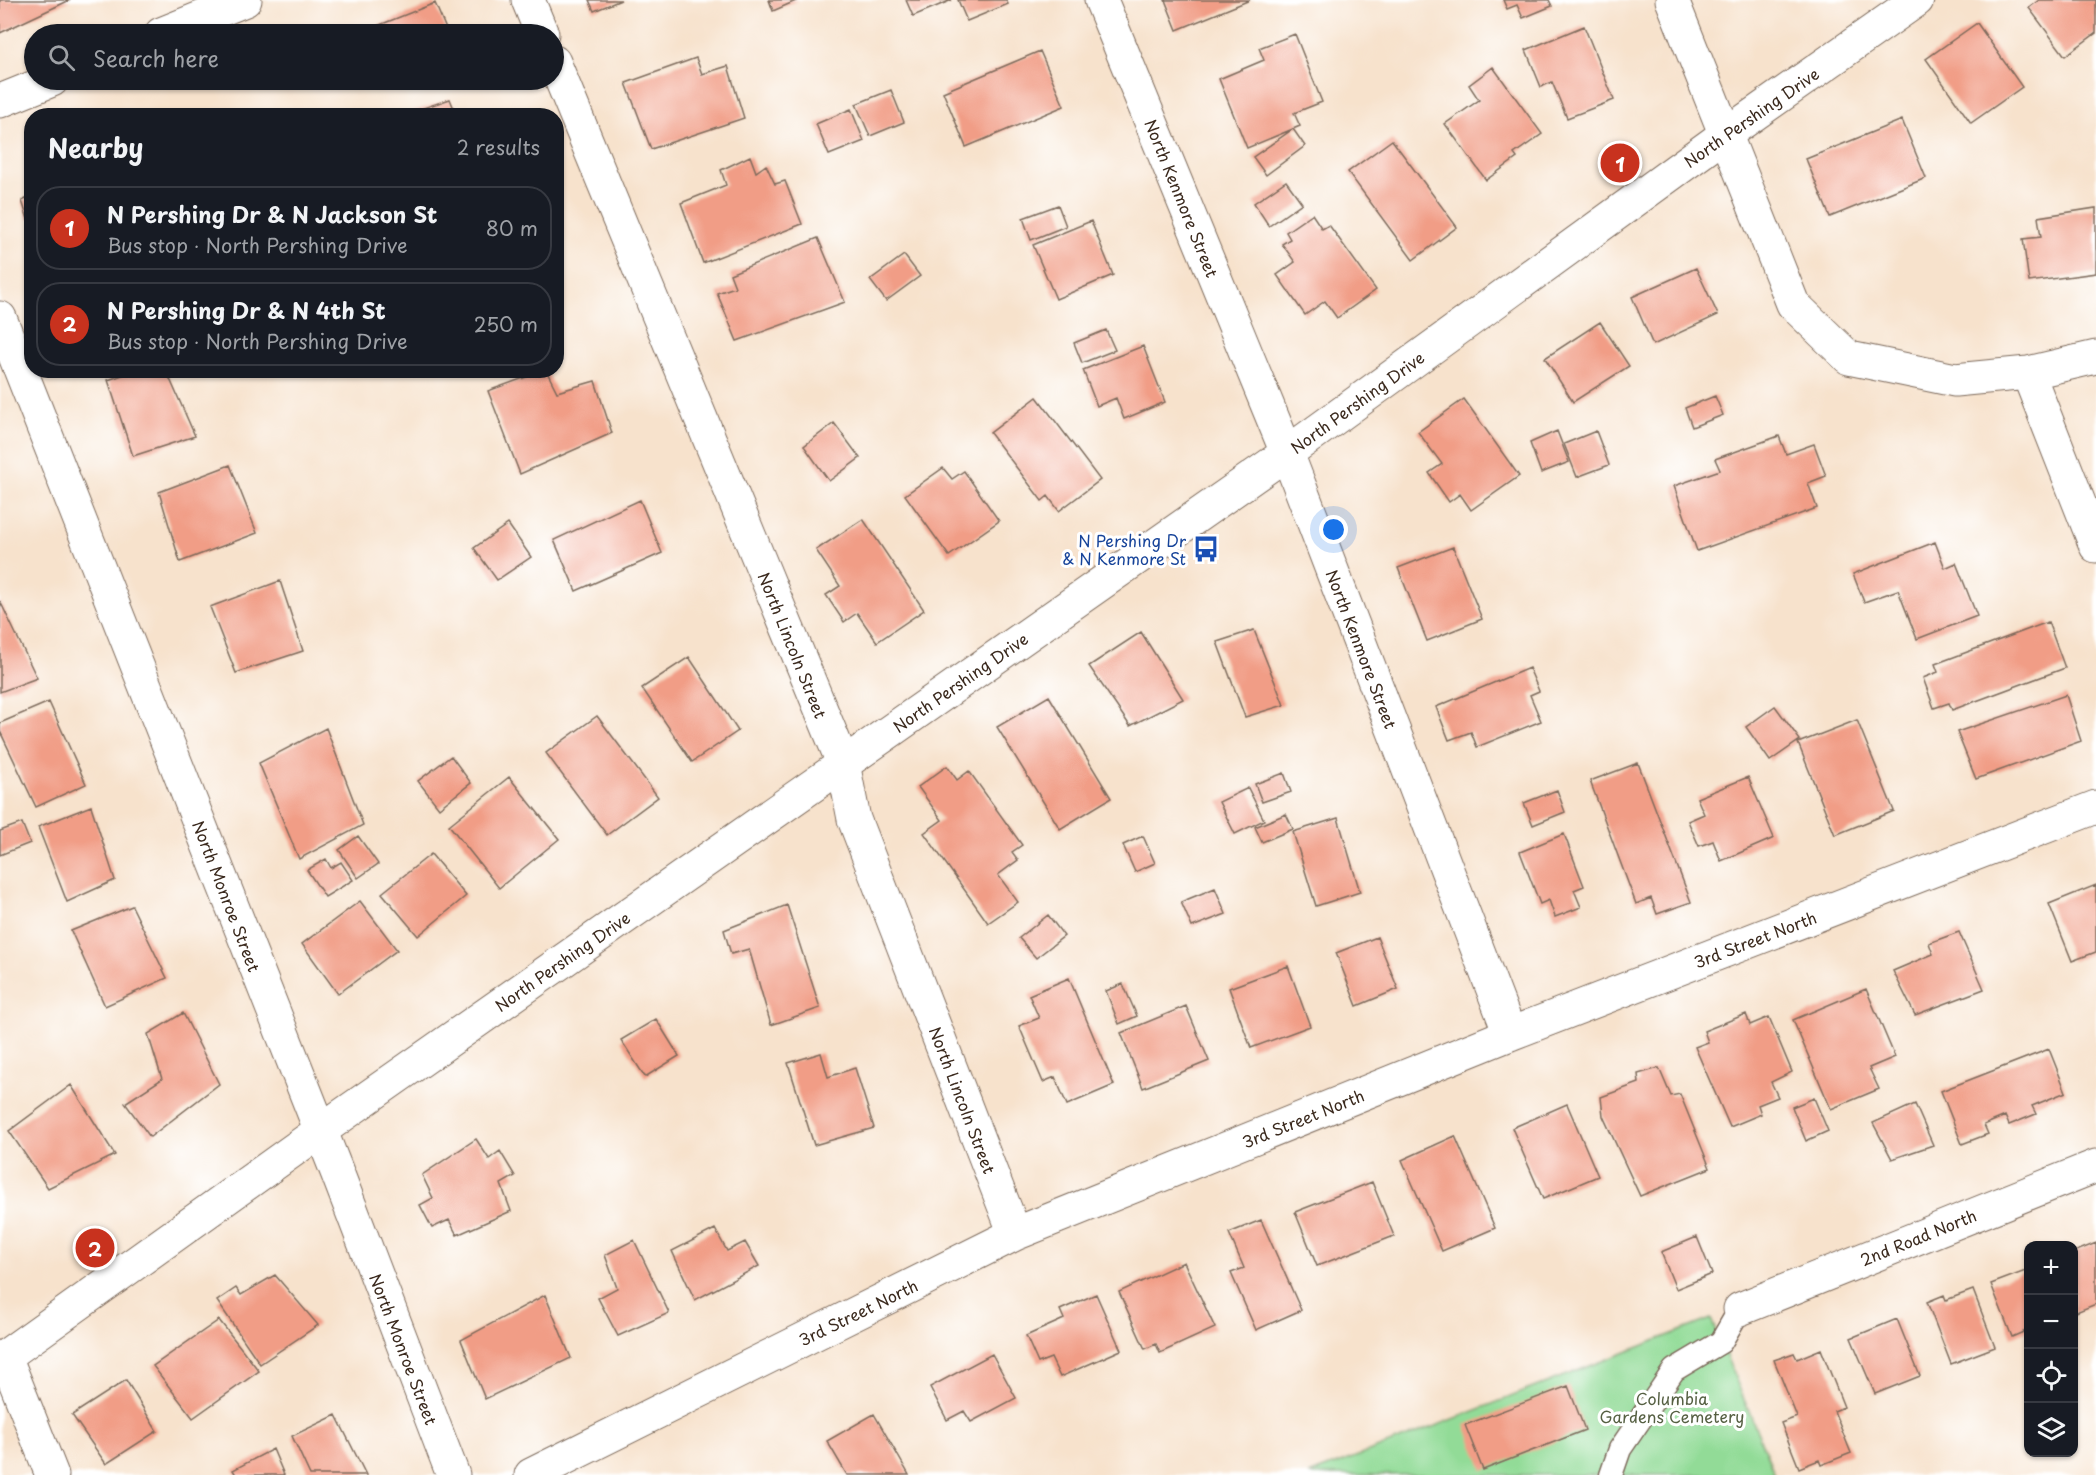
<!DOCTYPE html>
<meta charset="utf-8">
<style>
body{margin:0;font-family:"Playpen Sans",sans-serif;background:#20242c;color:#f1f3f6}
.controls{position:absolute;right:18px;bottom:18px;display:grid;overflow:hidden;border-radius:12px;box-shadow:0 2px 4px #0004}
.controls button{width:54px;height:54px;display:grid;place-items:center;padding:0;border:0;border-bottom:2px solid #363941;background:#171b24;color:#f1f3f6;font:30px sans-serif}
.you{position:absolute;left:1334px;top:530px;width:21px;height:21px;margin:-15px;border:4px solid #fff;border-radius:50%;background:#1a73e8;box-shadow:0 0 0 9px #1a73e833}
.badge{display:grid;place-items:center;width:39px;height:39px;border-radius:50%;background:#c8321e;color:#fff;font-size:20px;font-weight:700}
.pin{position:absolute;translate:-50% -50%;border:3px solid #fff;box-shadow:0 2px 6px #0006}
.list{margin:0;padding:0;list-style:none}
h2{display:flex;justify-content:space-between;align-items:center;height:78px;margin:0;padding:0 24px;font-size:26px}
h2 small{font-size:20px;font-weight:400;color:#9ea1a6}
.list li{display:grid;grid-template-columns:39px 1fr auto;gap:18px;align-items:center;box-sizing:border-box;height:84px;margin:0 12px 12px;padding:0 12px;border:2px solid #363941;border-radius:24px}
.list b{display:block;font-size:22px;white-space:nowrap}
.list p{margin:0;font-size:20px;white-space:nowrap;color:#9ea1a6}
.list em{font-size:20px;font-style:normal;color:#9ea1a6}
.icon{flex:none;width:33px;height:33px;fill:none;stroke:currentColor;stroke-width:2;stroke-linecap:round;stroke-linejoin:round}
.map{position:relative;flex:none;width:2096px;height:1475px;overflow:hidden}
.search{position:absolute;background:#171b24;box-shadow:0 2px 4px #0004;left:24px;top:24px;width:540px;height:66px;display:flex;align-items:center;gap:15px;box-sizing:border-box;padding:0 21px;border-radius:33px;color:#9ea1a6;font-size:22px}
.panel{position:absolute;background:#171b24;box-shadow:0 2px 4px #0004;left:24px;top:108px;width:540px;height:270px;border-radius:24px}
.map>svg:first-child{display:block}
.green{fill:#92db97;stroke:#66825a;stroke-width:1.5}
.building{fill:#f19d86}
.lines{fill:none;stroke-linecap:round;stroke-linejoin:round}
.service-casing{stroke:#7d6a5b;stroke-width:25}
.minor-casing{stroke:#7d6a5b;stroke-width:35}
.tertiary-casing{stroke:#7d6a5b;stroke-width:35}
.service{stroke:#fff;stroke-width:22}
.minor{stroke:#fff;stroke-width:33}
.tertiary{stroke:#fff;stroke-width:33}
.labels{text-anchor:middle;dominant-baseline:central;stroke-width:6;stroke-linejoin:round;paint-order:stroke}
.street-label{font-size:16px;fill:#3b2a1e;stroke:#fff}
.transit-label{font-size:16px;fill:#164399;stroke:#fff;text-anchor:end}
.park-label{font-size:16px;fill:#555f42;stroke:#fff}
</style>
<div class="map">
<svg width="2096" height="1475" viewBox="0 0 2096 1475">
<rect width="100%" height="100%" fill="#fff"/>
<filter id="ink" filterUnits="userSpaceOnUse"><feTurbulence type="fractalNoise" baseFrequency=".0167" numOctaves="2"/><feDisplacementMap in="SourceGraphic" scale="12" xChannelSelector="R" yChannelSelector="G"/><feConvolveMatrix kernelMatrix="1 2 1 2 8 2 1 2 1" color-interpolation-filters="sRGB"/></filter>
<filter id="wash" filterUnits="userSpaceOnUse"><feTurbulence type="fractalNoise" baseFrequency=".008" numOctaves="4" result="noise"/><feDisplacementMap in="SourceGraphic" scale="24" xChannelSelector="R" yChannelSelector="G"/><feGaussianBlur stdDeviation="1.35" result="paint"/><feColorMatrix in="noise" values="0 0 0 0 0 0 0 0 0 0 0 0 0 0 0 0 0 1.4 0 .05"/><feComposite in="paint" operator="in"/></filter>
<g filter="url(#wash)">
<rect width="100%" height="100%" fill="#f7e2cc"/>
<path class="green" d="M1711,1319L1775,1475H1309Z"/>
<g id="blocks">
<path class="building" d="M0,0H70L0,33Z
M589,0H621L594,11Z
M769,0H798L773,11Z
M906,0H952L913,16Z
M958,0H1006L1008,4L967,21Z
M1165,0H1250L1177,30Z
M1503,0H1549L1552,6L1523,18L1517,5L1507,9Z
M2039,0H2096V33L2065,56L2029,8Z
M435,3L448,34H357Z
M1977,23L2022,87L1971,123L1926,59Z
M1584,26L1614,100L1567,118L1552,82L1541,87L1526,50Z
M1295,34L1322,102L1294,113L1300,126L1247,148L1219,79L1264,60L1259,48Z
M1040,51L1064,106L966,147L943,92Z
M696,58L702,74L728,66L744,118L651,149L626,83Z
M1493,67L1542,134L1514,154L1517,158L1486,180L1445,124L1479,100L1469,85Z
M891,90L904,122L870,136L856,104Z
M450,99L457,116H403V115Z
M851,109L864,141L829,155L816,124Z
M1902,120L1926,178L1830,217L1806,159Z
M1293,129L1305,146L1266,175L1253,157Z
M1392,140L1457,227L1413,260L1348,172Z
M750,156L756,172L766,165L775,184L785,181L802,224L703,263L681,203L726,185L721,170Z
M1286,181L1302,203L1269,226L1254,203Z
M32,196V218L28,219L22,201Z
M1058,205L1066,226L1031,240L1023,218Z
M2096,208V273L2029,282L2023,239L2041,237L2038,217Z
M1312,214L1322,229L1329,225L1376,290L1337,318L1325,301L1305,315L1277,275L1295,262L1282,244L1290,239L1286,232Z
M1091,221L1113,275L1056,299L1033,245Z
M818,238L845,302L737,341L717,293L735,287L730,274Z
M904,255L920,276L886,301L870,280Z
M1696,268L1718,315L1653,345L1632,297Z
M1600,322L1629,366L1573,402L1545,358Z
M1106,330L1115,350L1082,363L1074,343Z
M1143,346L1165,402L1124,419L1116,398L1097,406L1083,370Z
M137,370H166L195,436L133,456L108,380Z
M546,370L557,392L595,381L612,433L520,474L488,391Z
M1715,396L1723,415L1692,427L1685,408Z
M1037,397L1100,480L1059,511L1048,496L1042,501L990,433Z
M1464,399L1519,476L1471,510L1460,494L1449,502L1429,473L1442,464L1418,432Z
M834,423L860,458L829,481L804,446Z
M1557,431L1569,462L1541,473L1530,443Z
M1596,431L1609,465L1577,477L1564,444Z
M1779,436L1786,454L1814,444L1826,476L1808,483L1817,508L1697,551L1674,486L1720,470L1715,459Z
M230,465L257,533L180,562L159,492Z
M943,468L952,479L964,471L999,521L949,556L905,495Z
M640,500L662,553L576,591L554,540Z
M863,519L924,610L877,642L857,613L844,622L826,595L840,586L816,550Z
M508,524L531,557L497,580L474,548Z
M1935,542L1945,568L1956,563L1977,616L1917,639L1898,590L1864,602L1853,574Z
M1453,547L1482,619L1427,641L1398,568Z
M280,581L303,651L236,673L210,607Z
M0,601L37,678L0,692Z
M2048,622L2065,668L1952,710L1949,703L1934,708L1923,678L1938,672L1935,664Z
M1254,630L1284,705L1245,717L1217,642Z
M1141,632L1183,699L1130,726L1089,666Z
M689,657L738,731L692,762L642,688Z
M1529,668L1539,691L1530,695L1541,721L1477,747L1471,732L1449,740L1436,707Z
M2066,695L2081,741L1976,779L1957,732Z
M1049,696L1111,798L1060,829L997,727Z
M49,702L86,784L36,807L0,731V723Z
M1775,706L1800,740L1770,761L1746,727Z
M597,716L658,797L607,835L546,753Z
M1857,720L1894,811L1835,835L1798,743Z
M326,728L363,825L299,859L259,763Z
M451,756L471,783L439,808L418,781Z
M1638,763L1691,902L1657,914L1651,898L1636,904L1590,781Z
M947,766L957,780L969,771L1022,845L1012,852L1018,860L998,875L1018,902L988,923L924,833L942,820L918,787Z
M1284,773L1291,792L1262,802L1255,784Z
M509,777L559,839L499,888L449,825Z
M1748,777L1774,838L1721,861L1713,841L1699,846L1688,821L1704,814L1697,798Z
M1248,788L1264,820L1235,834L1219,802Z
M1557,790L1565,812L1533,825L1524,803Z
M91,806L115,880L67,902L38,827Z
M1286,814L1293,829L1262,842L1255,827Z
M1338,818L1360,892L1316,906L1293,832Z
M22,823L30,843L0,855V831Z
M1564,834L1584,886L1574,890L1581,907L1555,917L1549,900L1540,904L1520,852Z
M358,836L378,864L358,878L339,850Z
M1143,836L1155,863L1135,872L1123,845Z
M431,854L466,896L418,936L382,893Z
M326,859L331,868L341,862L353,880L325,897L307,870Z
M2096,885V952L2072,961L2049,904Z
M1215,888L1226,914L1192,927L1181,902Z
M360,901L397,950L338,994L302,944Z
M787,905L820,1008L771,1025L749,949L731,954L724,930Z
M132,906L167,978L105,1006L71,931Z
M1048,915L1064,936L1036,958L1019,938Z
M1959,932L1984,989L1915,1015L1893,971L1933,954L1929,943Z
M1377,937L1398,989L1357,1006L1336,953Z
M1288,966L1310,1026L1251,1048L1229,988Z
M1069,978L1114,1085L1067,1105L1055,1077L1043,1082L1019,1026L1039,1018L1029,995Z
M1123,984L1137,1016L1119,1024L1106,991Z
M1866,989L1895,1057L1869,1068L1879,1089L1831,1109L1793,1020Z
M1186,1006L1209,1061L1143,1088L1121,1033Z
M183,1013L219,1084L150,1137L125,1103L162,1079L148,1034Z
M1746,1014L1750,1025L1769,1017L1792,1072L1771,1082L1778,1097L1758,1105L1761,1114L1730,1127L1695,1047L1708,1042L1704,1031Z
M656,1019L679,1056L645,1077L621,1040Z
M2049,1049L2066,1092L2032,1106L2036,1114L2009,1125L2005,1116L1984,1125L1988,1134L1962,1144L1941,1091Z
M821,1053L828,1077L855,1068L874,1128L814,1145L788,1063Z
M1659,1068L1671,1096L1680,1094L1710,1168L1640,1196L1603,1116L1601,1097L1639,1083L1638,1074Z
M71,1085L115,1155L48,1188L9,1131Z
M1814,1098L1828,1131L1806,1141L1792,1107Z
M1567,1104L1598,1176L1543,1199L1512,1128Z
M1915,1104L1933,1145L1892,1159L1873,1123Z
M1455,1136L1495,1228L1442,1251L1402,1160Z
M476,1139L489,1159L500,1151L515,1176L501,1184L511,1211L457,1235L449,1220L432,1228L420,1205L433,1198L422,1175Z
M1372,1182L1394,1236L1317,1266L1295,1212Z
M1261,1220L1301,1310L1256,1330L1231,1273L1244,1268L1229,1233Z
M715,1229L727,1251L745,1242L759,1266L695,1300L672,1251Z
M1697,1237L1712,1274L1676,1289L1661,1252Z
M634,1240L669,1313L618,1336L598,1298L617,1288L605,1255Z
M2096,1243V1304L2074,1313V1252Z
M1184,1262L1215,1328L1160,1353L1156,1344L1145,1349L1119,1292Z
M2028,1270V1330L2012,1337L1991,1284Z
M275,1275L318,1325L260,1364L217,1301L236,1288L241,1295Z
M1973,1290L1995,1347L1951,1364L1927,1302L1944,1295L1946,1300Z
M1096,1294L1121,1350L1060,1377L1051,1358L1038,1363L1026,1336L1064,1319L1060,1310Z
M545,1295L571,1358L485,1399L461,1340Z
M1897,1319L1920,1376L1875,1394L1851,1338Z
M219,1320L259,1371L193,1418L153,1366Z
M1821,1349L1844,1407L1834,1411L1851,1453L1821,1465L1819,1460L1799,1468L1781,1423L1797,1417L1774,1360L1794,1353L1797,1359Z
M992,1354L1016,1398L971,1422L964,1411L947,1420L930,1387Z
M126,1380L157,1431L106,1464L72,1415Z
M1568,1386L1585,1430L1483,1470L1465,1425Z
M874,1414L909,1475H847L827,1441Z
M336,1415L366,1475H310L292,1436Z
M273,1449L284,1475H236L233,1470Z"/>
</g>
</g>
<g filter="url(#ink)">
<use href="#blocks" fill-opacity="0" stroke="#7d6a5b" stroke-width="1.5"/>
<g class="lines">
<g class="service-casing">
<path id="service" d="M1611,1475L1620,1449L1674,1370L1721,1342L1740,1309"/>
</g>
<g class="minor-casing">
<path id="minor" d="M528,0L542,34
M1101,0L1287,453L1510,1034
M1672,0L1793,304L1849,358L1955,380L2028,373L2096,357
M161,34L245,0
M554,62L843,763L854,819L1015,1234
M0,101L52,80
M0,318L337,1172L453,1475
M2028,373L2096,546
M1740,1309L2096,1166
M5,1356L52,1475
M531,1475L1015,1234L1510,1034L2096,807"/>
</g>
<g class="tertiary-casing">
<path id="tertiary" d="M0,1360L320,1131L1287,453L1726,134L1917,0"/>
</g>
<use href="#service" class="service"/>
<use href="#minor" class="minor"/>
<use href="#tertiary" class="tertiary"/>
</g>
</g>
<defs>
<g id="bus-bare" transform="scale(2.07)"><path d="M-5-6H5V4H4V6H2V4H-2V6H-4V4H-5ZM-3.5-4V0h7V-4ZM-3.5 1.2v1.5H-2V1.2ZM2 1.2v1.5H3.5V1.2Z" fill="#1a4fb4" stroke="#fff" stroke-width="2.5" paint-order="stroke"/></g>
</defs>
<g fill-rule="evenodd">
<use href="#bus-bare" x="1206" y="549"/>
</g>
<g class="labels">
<g class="street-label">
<text transform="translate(1751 117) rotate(-35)">North Pershing Drive</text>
<text transform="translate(1182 198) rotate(68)">North Kenmore Street</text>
<text transform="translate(1357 402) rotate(-36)">North Pershing Drive</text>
<text transform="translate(793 645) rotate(68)">North Lincoln Street</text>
<text transform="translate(1362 649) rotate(69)">North Kenmore Street</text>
<text transform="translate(960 682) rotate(-35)">North Pershing Drive</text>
<text transform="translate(227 896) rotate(69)">North Monroe Street</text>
<text transform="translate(1755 939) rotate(-21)">3rd Street North</text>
<text transform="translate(562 961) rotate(-35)">North Pershing Drive</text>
<text transform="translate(963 1100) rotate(69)">North Lincoln Street</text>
<text transform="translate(1303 1118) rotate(-22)">3rd Street North</text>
<text transform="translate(1918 1237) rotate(-22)">2nd Road North</text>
<text transform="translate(858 1312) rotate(-26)">3rd Street North</text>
<text transform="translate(404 1349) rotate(69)">North Monroe Street</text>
</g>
<g class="transit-label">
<text x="1186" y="540">N Pershing Dr<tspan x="1186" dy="18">&amp; N Kenmore St</tspan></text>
</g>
<g class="park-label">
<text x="1672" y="1398">Columbia<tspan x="1672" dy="18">Gardens Cemetery</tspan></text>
</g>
</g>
</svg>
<div class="controls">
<button>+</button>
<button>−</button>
<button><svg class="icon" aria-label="locate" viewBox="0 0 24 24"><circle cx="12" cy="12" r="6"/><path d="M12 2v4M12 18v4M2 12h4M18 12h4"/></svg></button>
<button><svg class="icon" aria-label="layers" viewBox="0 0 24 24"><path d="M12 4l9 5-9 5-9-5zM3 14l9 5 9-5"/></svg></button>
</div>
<div class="you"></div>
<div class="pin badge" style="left:1620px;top:163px">1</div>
<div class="pin badge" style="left:95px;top:1248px">2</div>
<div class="search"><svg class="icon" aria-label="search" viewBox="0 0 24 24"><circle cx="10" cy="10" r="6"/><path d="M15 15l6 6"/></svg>Search here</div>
<section class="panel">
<h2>Nearby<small>2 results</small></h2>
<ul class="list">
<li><span class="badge">1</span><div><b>N Pershing Dr &amp; N Jackson St</b><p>Bus stop · North Pershing Drive</p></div><em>80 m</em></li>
<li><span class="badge">2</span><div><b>N Pershing Dr &amp; N 4th St</b><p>Bus stop · North Pershing Drive</p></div><em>250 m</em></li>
</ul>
</section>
</div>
